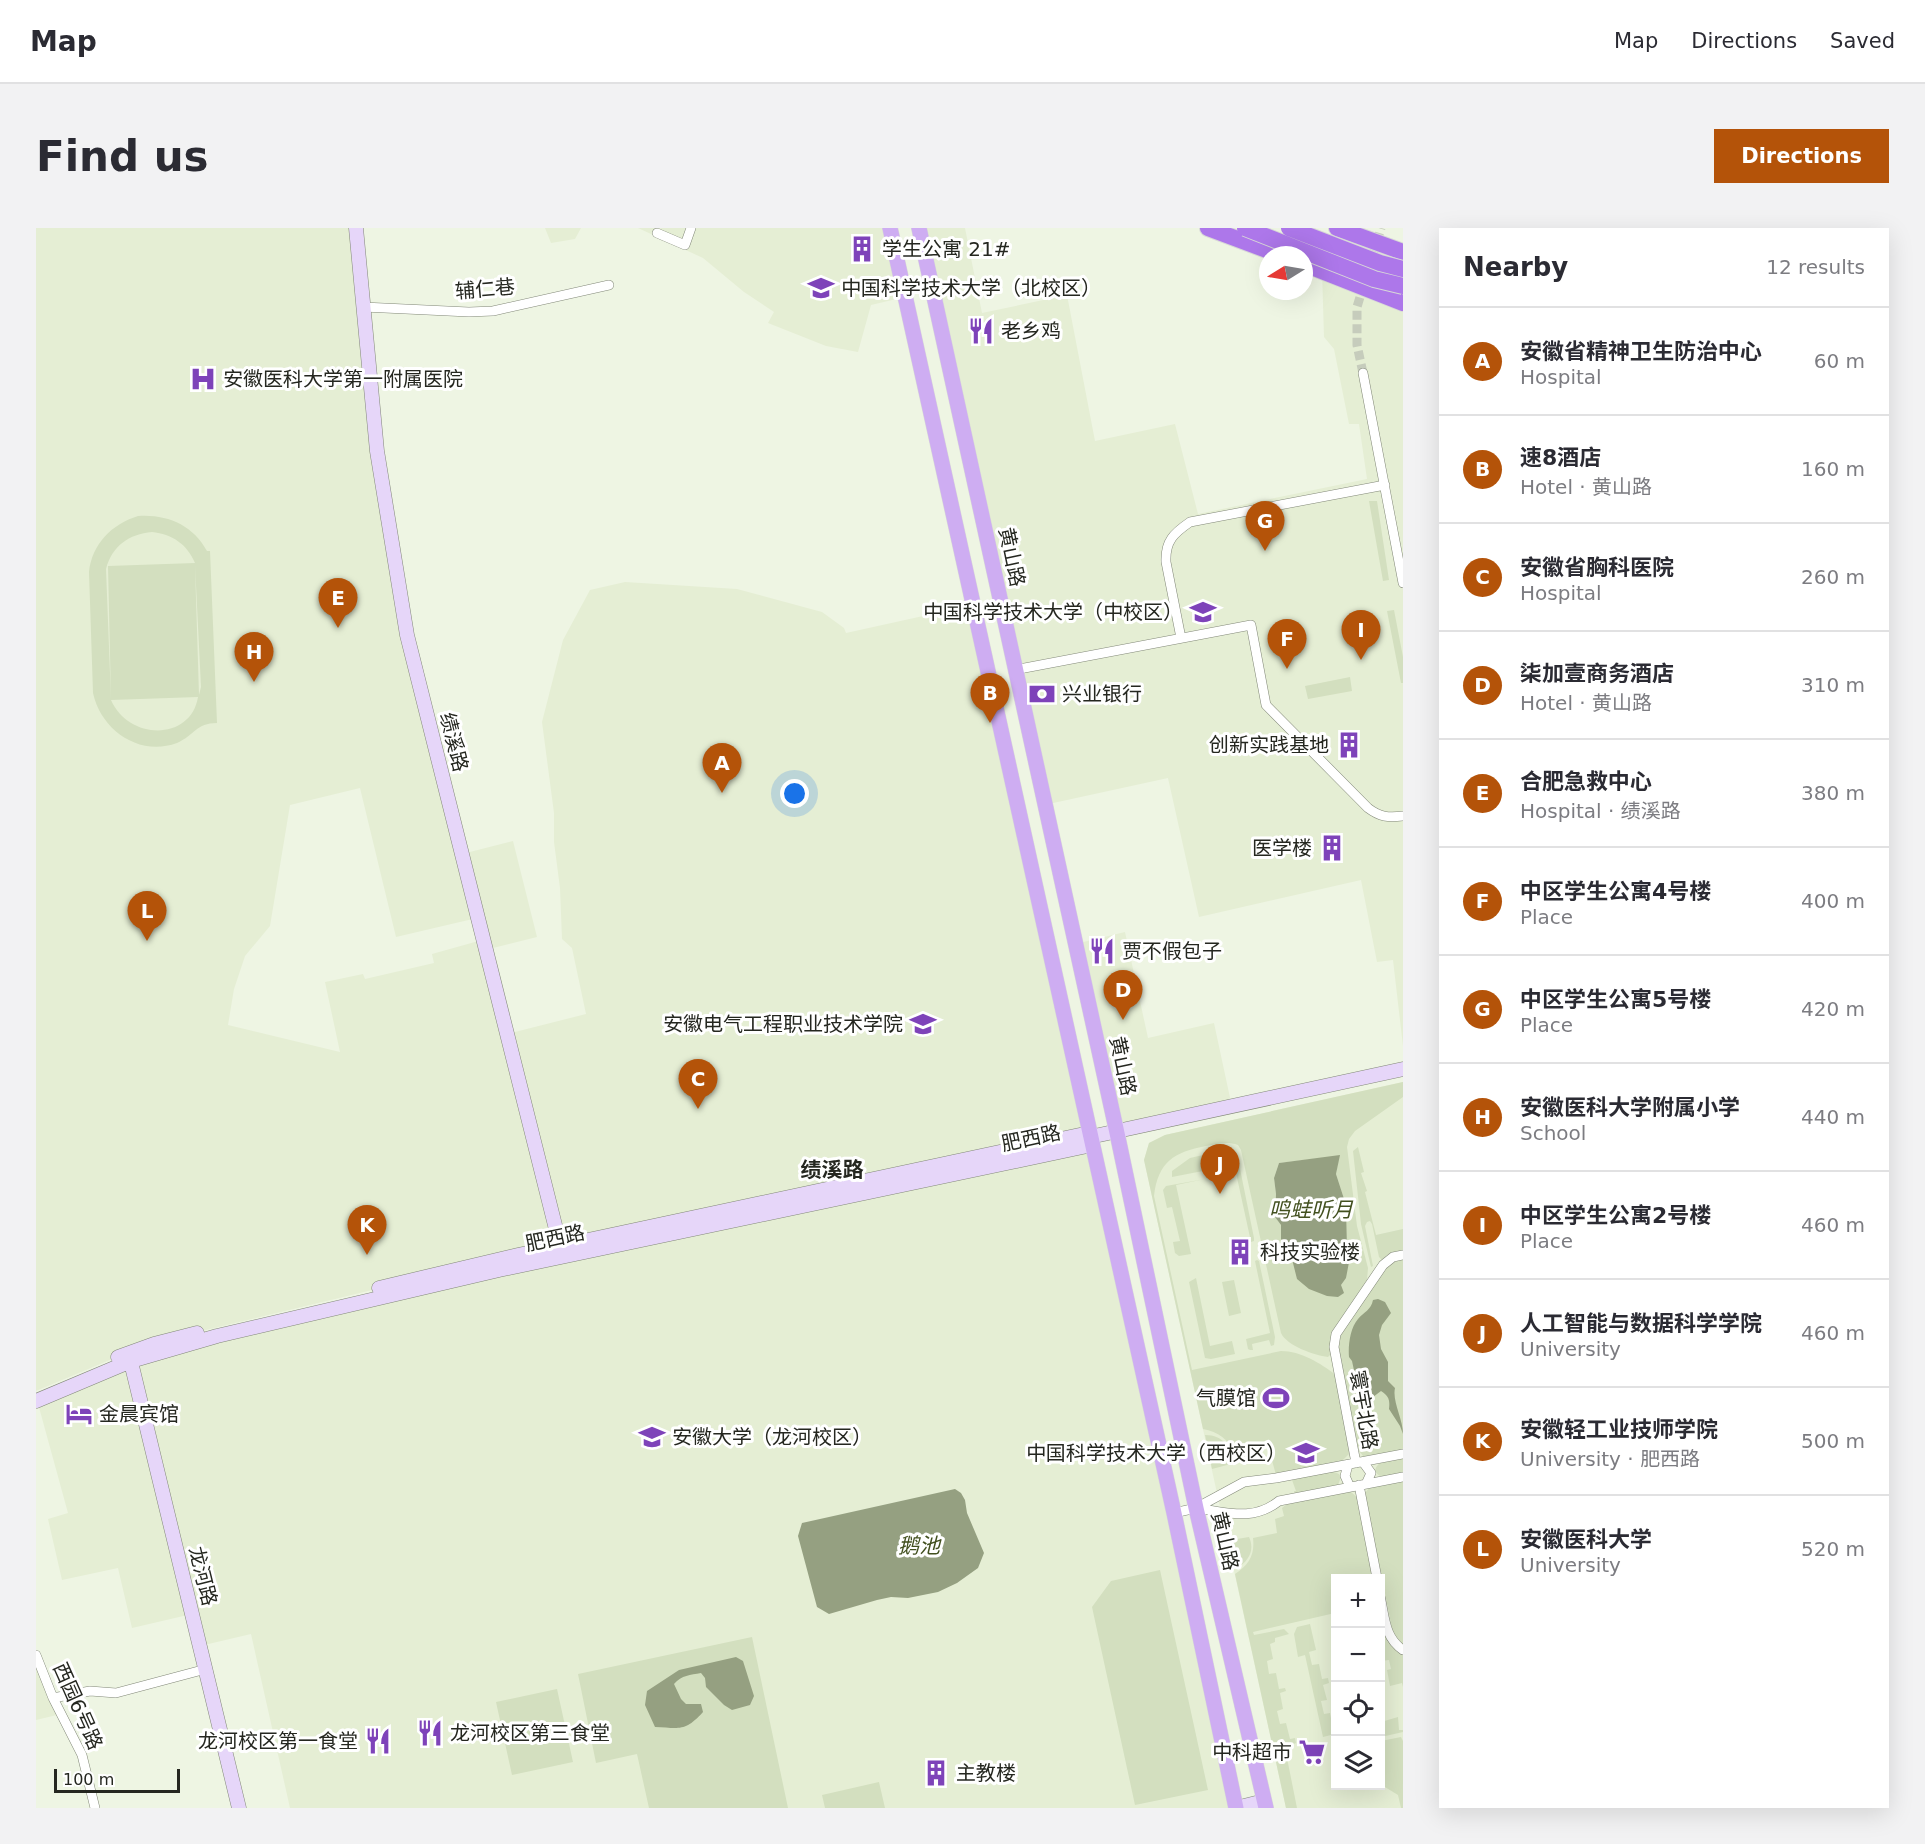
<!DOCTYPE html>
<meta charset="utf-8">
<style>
body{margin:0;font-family:"DejaVu Sans","Noto Sans SC",sans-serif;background:#f2f2f3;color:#2b2b33}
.controls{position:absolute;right:18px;bottom:18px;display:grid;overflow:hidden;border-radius:0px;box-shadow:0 6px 24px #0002}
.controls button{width:54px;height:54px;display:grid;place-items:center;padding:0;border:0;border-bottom:2px solid #e1e1e2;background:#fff;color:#2b2b33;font:30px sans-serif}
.compass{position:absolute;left:1223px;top:18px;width:54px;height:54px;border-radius:50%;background:#fff;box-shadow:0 6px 24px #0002;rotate:259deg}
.scale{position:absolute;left:18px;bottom:15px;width:126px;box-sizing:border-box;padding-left:6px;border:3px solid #252720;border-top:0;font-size:16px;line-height:21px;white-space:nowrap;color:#252720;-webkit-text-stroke:4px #fff;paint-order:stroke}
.you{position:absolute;left:759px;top:566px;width:21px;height:21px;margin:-15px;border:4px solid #fff;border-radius:50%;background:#1a73e8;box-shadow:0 0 0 9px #1a73e833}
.badge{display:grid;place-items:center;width:39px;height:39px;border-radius:50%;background:#b45309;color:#fff;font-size:20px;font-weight:700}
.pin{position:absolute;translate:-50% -50px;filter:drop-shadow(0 2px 3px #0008)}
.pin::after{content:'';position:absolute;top:32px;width:21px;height:18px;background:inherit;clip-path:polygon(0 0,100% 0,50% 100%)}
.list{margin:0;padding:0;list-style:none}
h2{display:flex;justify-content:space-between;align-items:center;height:78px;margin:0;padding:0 24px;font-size:26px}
h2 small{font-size:20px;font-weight:400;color:#7c7c81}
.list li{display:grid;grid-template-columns:39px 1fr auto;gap:18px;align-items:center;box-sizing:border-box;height:108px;padding:0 24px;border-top:2px solid #e1e1e2}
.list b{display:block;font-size:22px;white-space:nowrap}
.list p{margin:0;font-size:20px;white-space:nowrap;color:#7c7c81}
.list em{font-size:20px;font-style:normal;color:#7c7c81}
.icon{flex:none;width:33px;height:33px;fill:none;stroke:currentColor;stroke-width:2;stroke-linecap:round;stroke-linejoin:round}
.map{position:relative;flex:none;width:1367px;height:1580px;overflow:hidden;border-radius:0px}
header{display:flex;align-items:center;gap:36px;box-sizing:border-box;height:84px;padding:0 30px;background:#fff;border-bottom:2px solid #e1e1e2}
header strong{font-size:28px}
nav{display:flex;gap:33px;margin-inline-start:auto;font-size:21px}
.intro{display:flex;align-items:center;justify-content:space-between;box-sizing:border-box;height:144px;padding:0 36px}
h1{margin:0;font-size:42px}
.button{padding:15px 27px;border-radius:0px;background:#b45309;color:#fff;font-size:21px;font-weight:700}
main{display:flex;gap:36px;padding:0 36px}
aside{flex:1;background:#fff;border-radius:0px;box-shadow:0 6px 24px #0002}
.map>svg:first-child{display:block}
.built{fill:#e5eed4;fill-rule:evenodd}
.green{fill:#d3dfbf;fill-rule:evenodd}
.water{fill:#95a081}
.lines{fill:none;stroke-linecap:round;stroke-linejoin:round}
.street-tunnel{stroke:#c6ccbc;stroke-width:9;stroke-dasharray:9 4.5;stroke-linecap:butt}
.street-casing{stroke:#828878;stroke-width:10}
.secondary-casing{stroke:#828878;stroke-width:15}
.primary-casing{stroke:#d8d8d7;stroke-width:16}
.highway-casing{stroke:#d8d8d7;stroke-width:18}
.street{stroke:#fff;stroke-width:9}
.secondary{stroke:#e6d6f9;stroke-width:14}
.primary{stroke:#ceadf2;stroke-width:15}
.highway{stroke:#ad77ea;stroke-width:16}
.highway-bridge-casing{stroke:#d8d8d7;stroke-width:18;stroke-linecap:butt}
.highway-bridge{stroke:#ad77ea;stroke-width:16}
.labels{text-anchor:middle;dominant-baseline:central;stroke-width:6;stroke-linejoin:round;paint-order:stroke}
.poi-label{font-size:20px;fill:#252720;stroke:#fff;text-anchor:start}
.street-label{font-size:20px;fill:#252720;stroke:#fff}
.neighbourhood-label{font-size:21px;font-weight:bold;fill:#252720;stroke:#fff}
.water-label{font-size:21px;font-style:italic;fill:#42501f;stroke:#fff}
</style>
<header>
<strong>Map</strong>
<nav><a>Map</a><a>Directions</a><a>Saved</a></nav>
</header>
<div class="intro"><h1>Find us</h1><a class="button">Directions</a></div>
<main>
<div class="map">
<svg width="1367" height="1580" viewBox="0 0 1367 1580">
<rect width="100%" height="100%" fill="#eef5e3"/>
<path class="built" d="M0,0H320L371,407L426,626L477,613L501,709L449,722L471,806L550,786L536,720L526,711L524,660L518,614V585L506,494L527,412L554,362L589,354L701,361L786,384L808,400L810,405L937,377L1053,905L482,1027L174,1101L118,1116L93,1124L0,1163ZM324,560L360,709L441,690L446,712L396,726L398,735L329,751L327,746L289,754L304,824L192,797L198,761L209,728L234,698L254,577Z
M509,0H545L539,11L515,15Z
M602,0H854L869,69L835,77L822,124L790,118L732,95L738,84L708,64L667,30Z
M883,0H929L946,85L1031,67L1059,213L1139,196L1162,286L1331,251L1323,196H1313L1298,121L1288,109L1286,43L1367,75V818L1357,732L1341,734L1325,652L1163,689L1132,550L1008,577Z
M1089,704L1112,810L1178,795L1196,879L1081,905L1039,716Z
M1367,854V1580H1250L1108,932L1113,915L1129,907ZM1300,1350H1344V1558H1300Z
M1056,917L1200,1580H254L215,1406L164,1418L156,1386L96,1400L82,1340L26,1352L12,1291L32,1285L1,1172L181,1108Z
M0,1427L25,1486L0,1492Z"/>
<path class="green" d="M1333,273H1341L1353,352L1347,353Z
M102,288C131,286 157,297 171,323H174L181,495C160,495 159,507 141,515C103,529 65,502 57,465L53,344C56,316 76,296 102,288ZM116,304C136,306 151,316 159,335L72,338L75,471L70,341C76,318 93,306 116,304ZM159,337L165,459L163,467ZM162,469C155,513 93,513 75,472Z
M1358,382L1367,429V455H1365L1351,383Z
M1314,449L1316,463L1272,471L1269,458Z
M1367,854V869L1319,903L1313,911L1311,919L1321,998L1332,1040L1331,1052L1300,1098L1296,1106L1295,1126L1292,1129C1278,1127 1251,1118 1245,1105L1205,922L1202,917C1191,913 1182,916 1170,918C1138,924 1122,934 1118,968L1156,1142L1245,1123C1265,1123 1284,1135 1300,1147L1314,1218L1313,1226L1305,1234L1240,1247L1232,1218L1198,1226C1193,1211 1182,1204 1167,1201L1108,932L1113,915L1129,907ZM1303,928L1300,946L1310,977L1311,1019L1314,1029L1305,1057L1260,1041L1255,1027L1245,1011V997L1239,989L1240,966L1238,950L1243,935Z
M1322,919L1328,944L1325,945L1331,963L1329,964L1340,1007L1367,1001V1023L1351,1027L1346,1032L1343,1029L1336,996L1334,993L1331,994L1329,998L1337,1038L1335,1039L1325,996L1317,923Z
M1194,921L1201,926L1218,1010V1013L1215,1014L1200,945L1181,948L1172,942L1136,949V943L1154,930L1176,925L1180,941L1193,938L1190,922Z
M1169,951L1140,957L1155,1026L1143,1028L1139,1025L1137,1014L1144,1013L1136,979L1131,980L1127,962L1130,958Z
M1367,1031V1222L1328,1229L1323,1223L1302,1120L1304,1104L1348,1041L1353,1036Z
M1221,1032L1223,1033L1239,1109L1238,1117L1235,1118L1233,1112L1216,1116L1217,1122H1214L1212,1121L1210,1111L1234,1105L1219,1033Z
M1160,1050L1174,1118L1196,1113L1199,1126L1175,1131L1169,1130L1153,1054Z
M1198,1052L1205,1085L1193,1088L1186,1054Z
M1169,1207C1188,1207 1194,1219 1195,1236L1176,1241Z
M1367,1230V1245C1357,1247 1345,1253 1339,1243C1341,1231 1357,1232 1367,1230Z
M1296,1243L1303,1246L1305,1249L1302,1257L1259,1267L1258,1263H1260L1256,1252Z
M1367,1252V1418L1358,1411L1329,1265L1333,1260Z
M1306,1264H1315L1322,1270L1337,1350H1300L1299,1385L1217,1404L1218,1407L1248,1401L1253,1406L1239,1410V1414L1234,1416L1237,1431L1231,1433L1233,1446L1240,1445L1243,1461L1249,1460L1250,1463L1244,1465L1247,1481L1241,1483L1244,1496L1250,1495L1254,1511L1259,1510L1260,1515L1249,1520L1261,1580H1250L1199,1346C1213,1337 1219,1327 1217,1310L1241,1305L1239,1291L1248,1288L1246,1280L1252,1275Z
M1213,1309C1219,1322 1213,1333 1201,1340L1199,1338L1194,1315L1195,1312Z
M1124,1342L1172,1562L1099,1577L1056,1379L1075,1353Z
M1344,1384L1351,1413L1367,1427V1459L1366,1455L1354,1458L1351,1442L1355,1441L1353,1432L1345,1433V1422L1347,1421L1345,1408Z
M1274,1396L1280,1422L1273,1424L1276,1437L1283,1436L1286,1451L1292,1450L1293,1455L1287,1457L1291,1472L1285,1473L1288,1486L1294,1485L1297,1501H1299V1506L1287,1509L1269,1427L1262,1429L1258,1406L1261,1399Z
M716,1409L752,1580H613L601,1526L560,1535L542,1446Z
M521,1461L537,1534L476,1547L460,1474Z
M1362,1489L1363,1502H1367V1504L1345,1509V1494Z
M1365,1509L1367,1513V1580H1365L1362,1567L1344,1556L1345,1513Z
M843,1554L849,1580H789L786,1567Z"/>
<path class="water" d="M1304,927L1300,946L1310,977L1311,1019L1314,1029L1310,1050L1305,1057L1308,1065L1302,1069L1291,1068L1273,1061L1261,1051L1255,1027L1245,1011V997L1239,989L1240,966L1238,950L1243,935Z
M1342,1071L1349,1074L1355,1085L1346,1097L1343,1107L1345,1121L1352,1134V1153L1359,1160C1356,1173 1367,1191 1367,1206L1364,1198L1353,1181C1354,1172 1353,1168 1345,1163L1337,1169L1331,1180H1326L1316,1133L1313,1129C1312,1118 1314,1100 1322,1091C1328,1084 1335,1082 1337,1072Z
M919,1261L925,1265L929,1272L931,1285L948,1325L942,1340L921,1355L902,1364L872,1370L855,1369L841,1372L793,1386L781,1379L762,1308L766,1295Z
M700,1429L707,1433L718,1468L714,1477L696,1482L688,1477L670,1459L669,1450L665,1445C654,1447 646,1447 638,1456L645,1471L650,1476H665L667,1484C649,1504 644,1500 619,1499L609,1477L611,1463L643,1442Z"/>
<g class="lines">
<path class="street-tunnel" d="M1327,145L1321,117V79L1345,0"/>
<g class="street-casing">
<path id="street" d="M621,5L649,17L655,0
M327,79L433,84L457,83L573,57
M1327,145L1367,355
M1145,410L1130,334C1129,313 1138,305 1154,294L1349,257
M978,442L1215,397L1230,477L1332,580C1344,589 1352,590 1367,588
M1327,1234L1335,1245L1330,1256
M1320,1235L1298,1119L1300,1106L1347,1037L1357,1029L1367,1027
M1312,1237L1309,1248L1314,1259
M1323,1257L1341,1350
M1160,1280C1191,1284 1216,1294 1243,1273L1367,1249
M1138,1285L1160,1280L1208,1254L1240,1250L1367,1226
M1344,1368C1349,1389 1348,1409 1367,1422
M0,1427L17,1470L46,1527L59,1580
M17,1470L54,1463L80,1465L170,1441"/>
</g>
<g class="secondary-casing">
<path id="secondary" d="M320,0L341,223L371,407L526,1025
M1054,909L1367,841
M343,1060L482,1027L1053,905
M93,1126L203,1580
M82,1129L118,1116L161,1105
M0,1173L95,1133L181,1108L463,1042L1056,917
M1200,1580L1228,1573"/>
</g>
<g class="primary-casing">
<path id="primary" d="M854,0L1138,1285L1200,1580
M883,0L1081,905L1160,1280L1230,1580"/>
</g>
<g class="highway-casing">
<path id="highway" d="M1172,0L1244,27
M1301,0L1367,24
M1268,36L1367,75"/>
</g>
<use href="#street" class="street"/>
<use href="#secondary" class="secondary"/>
<use href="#primary" class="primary"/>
<use href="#highway" class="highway"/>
<g class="highway-bridge-casing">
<path id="highway-bridge" d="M1209,0L1338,51L1367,58
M1253,0L1344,35L1367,41"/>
</g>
<use href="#highway-bridge" class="highway-bridge"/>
</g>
<defs>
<g id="building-bare" transform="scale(2.07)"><path d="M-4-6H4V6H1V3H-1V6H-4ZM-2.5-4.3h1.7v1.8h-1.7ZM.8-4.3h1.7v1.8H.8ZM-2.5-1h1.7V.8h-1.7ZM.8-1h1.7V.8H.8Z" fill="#7e43b9" stroke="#fff" stroke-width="2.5" paint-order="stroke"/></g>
<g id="university-bare" transform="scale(2.07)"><path d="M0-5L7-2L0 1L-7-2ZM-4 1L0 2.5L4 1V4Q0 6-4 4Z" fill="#7e43b9" stroke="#fff" stroke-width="2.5" paint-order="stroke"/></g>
<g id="restaurant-bare" transform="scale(2.07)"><path d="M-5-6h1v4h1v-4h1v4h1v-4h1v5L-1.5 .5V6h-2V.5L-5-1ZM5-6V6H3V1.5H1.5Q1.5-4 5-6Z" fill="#7e43b9" stroke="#fff" stroke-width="2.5" paint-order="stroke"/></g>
<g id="hospital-bare" transform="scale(2.07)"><path d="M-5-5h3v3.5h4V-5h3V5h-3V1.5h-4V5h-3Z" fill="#7e43b9" stroke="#fff" stroke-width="2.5" paint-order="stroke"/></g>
<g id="bank-bare" transform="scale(2.07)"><path d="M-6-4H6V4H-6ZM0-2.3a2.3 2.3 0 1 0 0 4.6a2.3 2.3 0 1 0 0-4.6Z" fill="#7e43b9" stroke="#fff" stroke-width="2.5" paint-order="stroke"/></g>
<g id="stadium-bare" transform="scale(2.07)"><path d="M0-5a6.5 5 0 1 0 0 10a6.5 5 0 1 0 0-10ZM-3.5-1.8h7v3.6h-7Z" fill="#7e43b9" stroke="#fff" stroke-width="2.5" paint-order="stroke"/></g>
<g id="hotel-bare" transform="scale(2.07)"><path d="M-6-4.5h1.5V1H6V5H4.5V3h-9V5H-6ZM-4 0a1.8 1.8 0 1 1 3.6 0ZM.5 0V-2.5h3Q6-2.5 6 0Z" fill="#7e43b9" stroke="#fff" stroke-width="2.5" paint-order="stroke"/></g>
<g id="supermarket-bare" transform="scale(2.07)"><path d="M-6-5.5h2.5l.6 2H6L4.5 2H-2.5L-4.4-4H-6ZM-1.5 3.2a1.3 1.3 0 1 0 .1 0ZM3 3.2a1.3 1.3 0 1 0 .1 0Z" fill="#7e43b9" stroke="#fff" stroke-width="2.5" paint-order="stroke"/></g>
</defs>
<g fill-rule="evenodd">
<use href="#building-bare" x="826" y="21"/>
<use href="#university-bare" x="785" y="60"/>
<use href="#restaurant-bare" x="945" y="103"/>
<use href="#hospital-bare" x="167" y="151"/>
<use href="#university-bare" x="1167" y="384"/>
<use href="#bank-bare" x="1006" y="466"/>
<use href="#building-bare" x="1313" y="517"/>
<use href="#building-bare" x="1296" y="620"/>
<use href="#restaurant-bare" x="1066" y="723"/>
<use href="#university-bare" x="887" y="796"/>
<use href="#building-bare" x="1204" y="1024"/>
<use href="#stadium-bare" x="1240" y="1170"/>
<use href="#hotel-bare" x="43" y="1186"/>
<use href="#university-bare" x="616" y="1209"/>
<use href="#university-bare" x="1270" y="1225"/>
<use href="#restaurant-bare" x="394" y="1505"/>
<use href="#restaurant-bare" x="342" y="1513"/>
<use href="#supermarket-bare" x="1276" y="1524"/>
<use href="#building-bare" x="900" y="1545"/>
</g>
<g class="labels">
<g class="poi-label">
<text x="846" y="21">学生公寓 21#</text>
<text x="805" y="60">中国科学技术大学（北校区）</text>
<text x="965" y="103">老乡鸡</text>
<text x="187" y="151">安徽医科大学第一附属医院</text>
<text x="1147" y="384" text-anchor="end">中国科学技术大学（中校区）</text>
<text x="1026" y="466">兴业银行</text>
<text x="1293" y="517" text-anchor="end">创新实践基地</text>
<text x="1276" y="620" text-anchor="end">医学楼</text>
<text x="1086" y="723">贾不假包子</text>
<text x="867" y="796" text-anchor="end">安徽电气工程职业技术学院</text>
<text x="1224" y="1024">科技实验楼</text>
<text x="1220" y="1170" text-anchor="end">气膜馆</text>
<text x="63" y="1186">金晨宾馆</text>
<text x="636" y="1209">安徽大学（龙河校区）</text>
<text x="1250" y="1225" text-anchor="end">中国科学技术大学（西校区）</text>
<text x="414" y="1505">龙河校区第三食堂</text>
<text x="322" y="1513" text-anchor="end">龙河校区第一食堂</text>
<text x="1256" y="1524" text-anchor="end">中科超市</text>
<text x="920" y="1545">主教楼</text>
</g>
<g class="street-label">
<text transform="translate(449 61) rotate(-5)">辅仁巷</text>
<text transform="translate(976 329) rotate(78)">黄山路</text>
<text transform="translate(418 514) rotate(76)">绩溪路</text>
<text transform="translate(1087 838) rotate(78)">黄山路</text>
<text transform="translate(995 910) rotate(-12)">肥西路</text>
<text transform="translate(519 1010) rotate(-12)">肥西路</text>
<text transform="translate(1328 1182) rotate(80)">寰宇北路</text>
<text transform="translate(1189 1313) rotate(77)">黄山路</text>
<text transform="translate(167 1348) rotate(76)">龙河路</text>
<text transform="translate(42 1478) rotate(66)">西园6号路</text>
</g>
<g class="neighbourhood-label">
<text x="796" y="942">绩溪路</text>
</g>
<g class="water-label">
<text x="1275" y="982">鸣蛙听月</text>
<text x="883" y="1318">鹅池</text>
</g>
</g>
</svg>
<div class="controls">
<button>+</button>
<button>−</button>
<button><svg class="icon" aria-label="locate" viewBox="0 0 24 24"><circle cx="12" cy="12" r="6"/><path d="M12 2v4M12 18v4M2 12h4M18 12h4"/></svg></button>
<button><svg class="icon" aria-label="layers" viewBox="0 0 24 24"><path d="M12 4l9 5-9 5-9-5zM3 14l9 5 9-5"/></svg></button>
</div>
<svg class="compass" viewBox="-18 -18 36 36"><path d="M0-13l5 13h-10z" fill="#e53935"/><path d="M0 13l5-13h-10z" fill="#7c7c81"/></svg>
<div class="scale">100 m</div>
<div class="you"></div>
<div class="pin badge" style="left:686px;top:565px">A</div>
<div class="pin badge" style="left:954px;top:495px">B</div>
<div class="pin badge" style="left:662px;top:881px">C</div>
<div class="pin badge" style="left:1087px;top:792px">D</div>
<div class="pin badge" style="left:302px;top:400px">E</div>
<div class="pin badge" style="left:1251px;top:441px">F</div>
<div class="pin badge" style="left:1229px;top:323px">G</div>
<div class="pin badge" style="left:218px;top:454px">H</div>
<div class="pin badge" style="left:1325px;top:432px">I</div>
<div class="pin badge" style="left:1184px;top:966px">J</div>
<div class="pin badge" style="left:331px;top:1027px">K</div>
<div class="pin badge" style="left:111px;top:713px">L</div>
</div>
<aside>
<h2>Nearby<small>12 results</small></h2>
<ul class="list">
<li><span class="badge">A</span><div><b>安徽省精神卫生防治中心</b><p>Hospital</p></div><em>60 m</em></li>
<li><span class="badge">B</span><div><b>速8酒店</b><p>Hotel · 黄山路</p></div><em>160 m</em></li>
<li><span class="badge">C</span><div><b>安徽省胸科医院</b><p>Hospital</p></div><em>260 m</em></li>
<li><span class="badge">D</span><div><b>柒加壹商务酒店</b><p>Hotel · 黄山路</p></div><em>310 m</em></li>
<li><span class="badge">E</span><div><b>合肥急救中心</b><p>Hospital · 绩溪路</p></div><em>380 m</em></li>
<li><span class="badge">F</span><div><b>中区学生公寓4号楼</b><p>Place</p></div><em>400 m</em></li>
<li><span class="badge">G</span><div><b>中区学生公寓5号楼</b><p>Place</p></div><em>420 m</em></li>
<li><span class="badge">H</span><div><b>安徽医科大学附属小学</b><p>School</p></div><em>440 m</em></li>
<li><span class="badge">I</span><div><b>中区学生公寓2号楼</b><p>Place</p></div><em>460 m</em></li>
<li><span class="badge">J</span><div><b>人工智能与数据科学学院</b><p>University</p></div><em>460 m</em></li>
<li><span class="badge">K</span><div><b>安徽轻工业技师学院</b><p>University · 肥西路</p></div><em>500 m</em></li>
<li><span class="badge">L</span><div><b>安徽医科大学</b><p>University</p></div><em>520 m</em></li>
</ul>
</aside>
</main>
